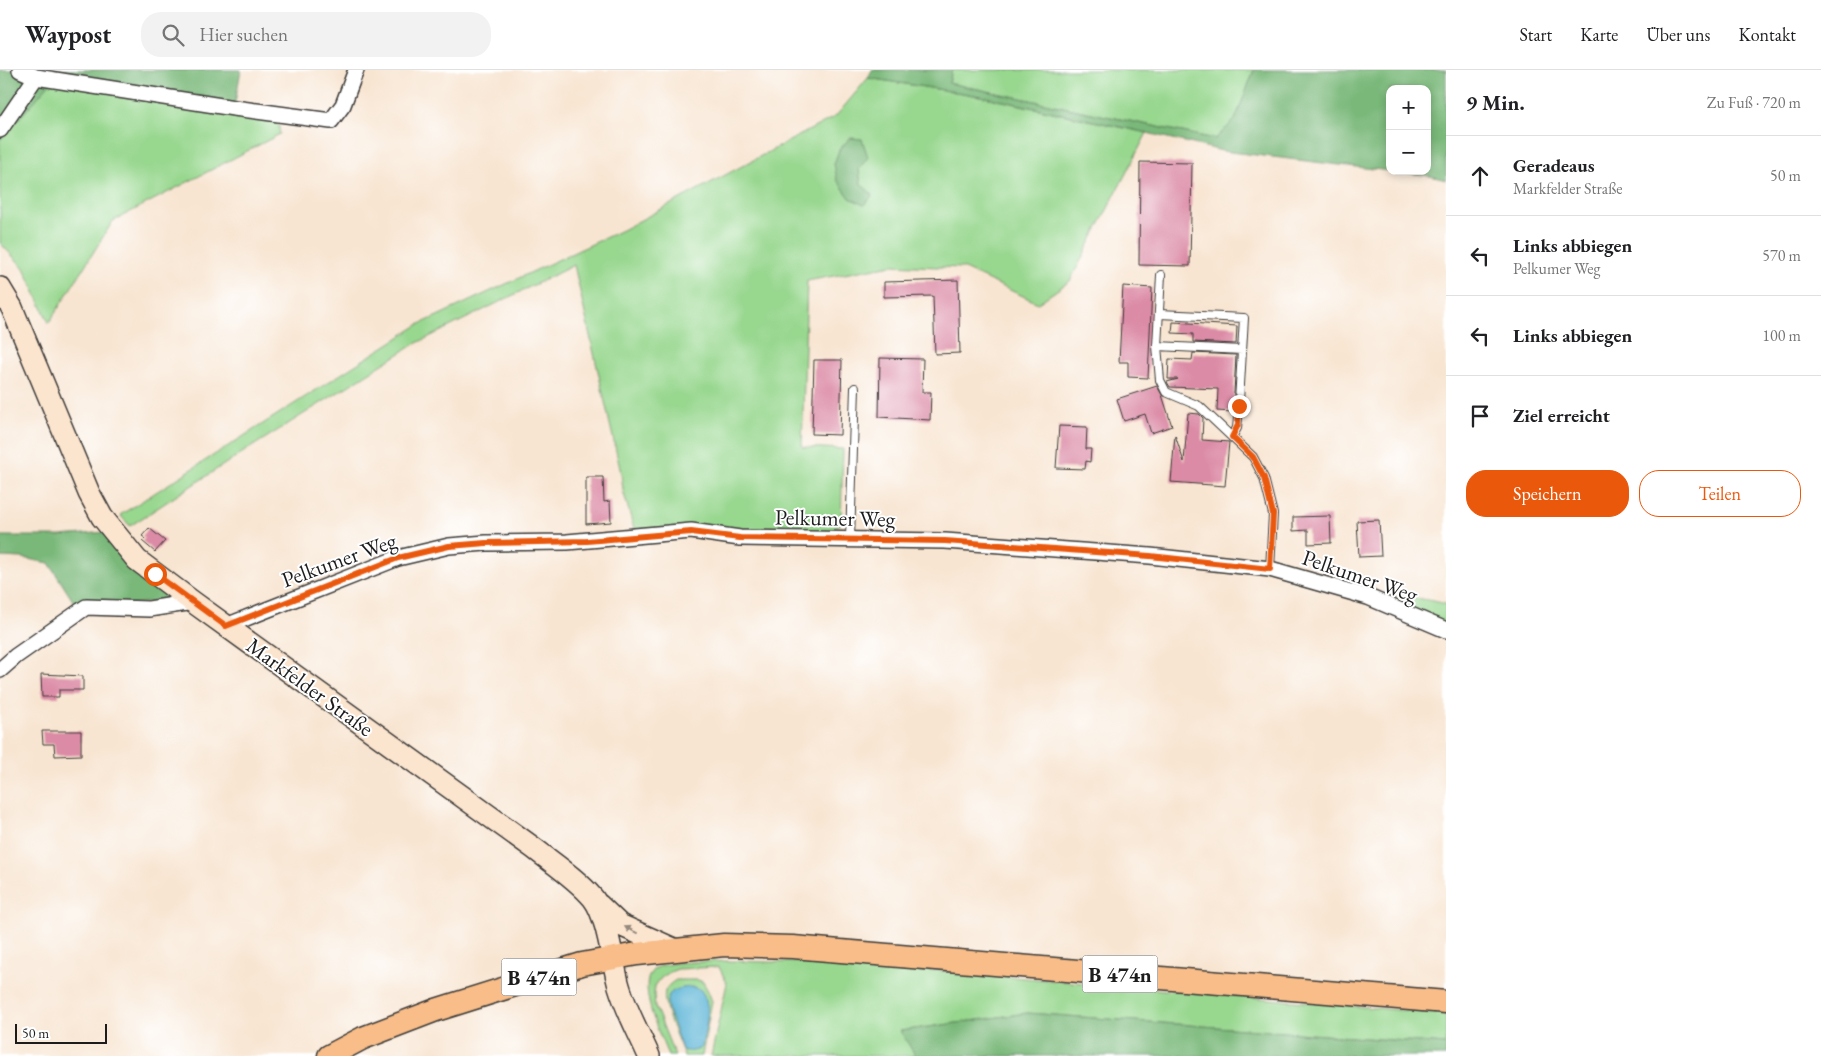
<!DOCTYPE html>
<html lang="de">
<meta charset="utf-8">
<style>
body{margin:0;font-family:"EB Garamond",serif;background:#f2f2f2;color:#202124}
.controls{position:absolute;right:15px;top:15px;display:grid;overflow:hidden;border-radius:10px;box-shadow:0 2px 8px #0003}
.controls button{width:45px;height:45px;display:grid;place-items:center;padding:0;border:0;border-bottom:1px solid #e0e0e0;background:#fff;color:#202124;font:25px sans-serif}
.scale{position:absolute;left:15px;bottom:12px;width:92px;box-sizing:border-box;padding-left:5px;border:2px solid #1c1c1c;border-top:0;font-size:14px;line-height:18px;white-space:nowrap;color:#1c1c1c;-webkit-text-stroke:4px #fff;paint-order:stroke}
.stop{position:absolute;width:15px;height:15px;margin:-11px;border:4px solid #ea580c;border-radius:50%;background:#fff}
.stop.end{background:#ea580c;border-color:#fff;box-shadow:0 1px 5px #0008}
.list{margin:0;padding:0;list-style:none}
h2{display:flex;justify-content:space-between;align-items:center;height:65px;margin:0;padding:0 20px;font-size:21px}
h2 small{font-size:16px;font-weight:400;color:#757577}
.list li{display:grid;grid-template-columns:32px 1fr auto;gap:15px;align-items:center;box-sizing:border-box;height:80px;padding:0 20px;border-top:1px solid #e0e0e0}
.list b{display:block;font-size:19px;white-space:nowrap}
.list p{margin:0;font-size:16px;white-space:nowrap;color:#757577}
.list em{font-size:16px;font-style:normal;color:#757577}
.actions{display:flex;gap:10px;padding:15px 20px}
.actions a{flex:1;padding:11px 0;border:1px solid #ea580c;border-radius:20px;text-align:center;font-size:18px;color:#ea580c}
.actions .main{background:#ea580c;color:#fff}
.icon{flex:none;width:28px;height:28px;fill:none;stroke:currentColor;stroke-width:2;stroke-linecap:round;stroke-linejoin:round}
.map{position:relative;flex:none;width:1446px;height:986px;overflow:hidden}
header{display:flex;align-items:center;gap:30px;box-sizing:border-box;height:70px;padding:0 25px;background:#fff;border-bottom:1px solid #e0e0e0}
header strong{font-size:24px}
nav{display:flex;gap:28px;margin-inline-start:auto;font-size:18px}
.search{width:350px;height:45px;background:#f2f2f2;display:flex;align-items:center;gap:12px;box-sizing:border-box;padding:0 18px;border-radius:20px;color:#757577;font-size:19px}
main{display:flex}
aside{flex:1;background:#fff}
.map>svg:first-child{display:block}
.green{fill:#97d78e;stroke:#5a7a55}
.forest{fill:#79b879;stroke:#4a6a4a}
.water{fill:#57b2d5;stroke:#3a6778}
.building{fill:#dc8ba6}
.lines{fill:none;stroke-linecap:round;stroke-linejoin:round}
.lane-casing{stroke:#3d3a37;stroke-width:10}
.street-casing{stroke:#3d3a37;stroke-width:18}
.secondary-casing{stroke:#3d3a37;stroke-width:24}
.primary-casing{stroke:#3d3a37;stroke-width:25}
.lane{stroke:#fff;stroke-width:8}
.street{stroke:#fff;stroke-width:15}
.secondary{stroke:#fce5cf;stroke-width:21}
.primary{stroke:#f8bd88;stroke-width:22}
.oneway{fill:#978b7e}
.route{stroke:#ea580c;stroke-width:6}
.labels{text-anchor:middle;dominant-baseline:central;stroke-width:4;stroke-linejoin:round;paint-order:stroke}
.shield{fill:#fff;stroke:#606060;stroke-width:1}
.shield-label{font-size:21px;font-weight:bold;fill:#1c1c1c}
.street-label{font-size:22px;fill:#1c1c1c;stroke:#fff}
</style>
<header>
<strong>Waypost</strong>
<div class="search"><svg class="icon" aria-label="search" viewBox="0 0 24 24"><circle cx="10" cy="10" r="6"/><path d="M15 15l6 6"/></svg>Hier suchen</div>
<nav><a>Start</a><a>Karte</a><a>Über uns</a><a>Kontakt</a></nav>
</header>
<main>
<div class="map">
<svg width="1446" height="986" viewBox="0 0 1446 986">
<rect width="100%" height="100%" fill="#fff"/>
<filter id="ink" filterUnits="userSpaceOnUse"><feTurbulence type="fractalNoise" baseFrequency=".02" numOctaves="2"/><feDisplacementMap in="SourceGraphic" scale="10" xChannelSelector="R" yChannelSelector="G"/><feConvolveMatrix kernelMatrix="1 2 1 2 8 2 1 2 1" color-interpolation-filters="sRGB"/></filter>
<filter id="wash" filterUnits="userSpaceOnUse"><feTurbulence type="fractalNoise" baseFrequency=".0096" numOctaves="4" result="noise"/><feDisplacementMap in="SourceGraphic" scale="20" xChannelSelector="R" yChannelSelector="G"/><feGaussianBlur stdDeviation="1.12" result="paint"/><feColorMatrix in="noise" values="0 0 0 0 0 0 0 0 0 0 0 0 0 0 0 0 0 1.4 0 .05"/><feComposite in="paint" operator="in"/></filter>
<g filter="url(#wash)">
<rect width="100%" height="100%" fill="#f8e5d1"/>
<path class="green" d="M952,0H1254L1235,51L1215,69L949,13Z
M868,8L980,26L1147,63L1070,211L1038,233L962,198L892,195L807,211L802,377L843,379L841,454L823,465L721,458L634,459L623,420L621,403L574,195L413,275L231,390L130,456L120,445L418,255L622,160L836,46Z
M53,9L278,50L280,64L113,151L49,253L24,198L0,173V70Z
M1381,526C1403,526 1424,528 1446,534V555Z
M727,891L861,894L1446,944V974L1027,943L901,961L916,986H711L727,913L719,897L678,899L670,902L661,908L655,916L654,925L655,936L675,986H668C662,968 631,908 658,897C671,891 711,892 727,891Z
M676,910H698L703,912L708,921L712,931L702,986H684C679,971 661,936 665,921C667,916 671,913 676,910Z"/>
<path class="forest" d="M0,0H241L234,38L53,10L0,70Z
M872,0H952L949,13L1215,69L1235,50L1254,0H1446V110L1430,106L1392,101H1427V19H1390V101L1222,81L1147,63L981,26L868,8Z
M850,68L862,69L868,87L859,99L861,114L873,125L864,135L850,128L837,110L834,94L839,80Z
M106,462L163,519L167,531L78,539L49,493L22,488L0,487V466H60Z
M1027,943L1446,974V986H916L900,961Z"/>
<path class="water" d="M691,917L700,919C714,938 705,955 702,977C695,982 690,982 682,980C679,970 675,960 672,951C663,928 665,919 691,917Z"/>
<g id="blocks">
<path class="building" d="M1140,92L1192,93L1190,196L1139,195Z
M958,210L960,283L935,284L933,226L884,227V212Z
M1123,216L1152,218L1148,308L1128,307V292H1119Z
M1173,252L1237,256L1236,274L1193,272V264L1172,263Z
M1193,283L1236,285L1233,342L1217,341L1218,319L1170,317L1167,312L1178,309H1168L1169,289L1192,290Z
M880,288L923,289L922,322H931L930,350L879,347Z
M814,290H842L840,365L812,364Z
M1157,316L1162,325L1172,356L1151,363L1145,344L1124,351L1117,329Z
M1188,343L1199,344L1203,348L1202,370L1229,372L1225,416L1171,412L1175,365L1184,392Z
M1059,356L1087,357L1086,379H1091L1090,392L1086,391L1085,399L1056,398Z
M586,407H603L604,432L610,431L611,452L586,454Z
M1330,446L1331,473L1308,474V460L1293,461V447Z
M1379,450L1381,486L1359,487L1357,451Z
M149,458L165,471L155,482L142,471L145,468L142,466Z
M41,604L83,606V620H59V627H42Z
M42,661H81V685L55,686L54,674H43Z"/>
</g>
</g>
<g filter="url(#ink)">
<use href="#blocks" fill-opacity="0" stroke="#3d3a37" stroke-width="1"/>
<g class="lines">
<g class="lane-casing">
<path id="lane" d="M1161,205L1157,276L1160,310L1166,322L1199,336L1253,387L1264,408L1273,444L1270,499
M1159,244L1244,248L1238,348L1237,358L1232,367
M1157,276L1242,280
M850,469L855,318"/>
</g>
<g class="street-casing">
<path id="street" d="M20,0L36,7L234,38L331,51L343,35L356,0
M0,60L36,7
M226,556L398,488L449,476L486,473L567,472L691,461L740,468L945,471L1150,486L1270,499L1368,527L1446,560
M0,600L16,586L86,537L149,539L193,532"/>
</g>
<g class="secondary-casing">
<path id="secondary" d="M0,218L12,238L89,423L102,447L137,490L193,532L535,779C554,794 577,809 593,828C608,847 612,892 619,916C626,940 639,963 649,986
M599,835L620,855L676,880"/>
</g>
<g class="primary-casing">
<path id="primary" d="M329,986L363,968L436,940L582,894L637,884L724,875L793,877L1446,932"/>
</g>
<use href="#lane" class="lane"/>
<use href="#street" class="street"/>
<use href="#secondary" class="secondary"/>
<use href="#primary" class="primary"/>
</g>
<defs><path id="oneway-solid" d="M-6-.8H1V-3.2L6.5 0L1 3.2V.8H-6Z" transform="scale(1.25)"/></defs>
<use class="oneway" href="#oneway-solid" transform="translate(631 860) rotate(-153)"/>
</g>
<g class="lines" filter="url(#ink)">
<path class="route" d="M155,504L226,556L398,488L449,476L486,473L587,471L691,462L740,468L945,471L1150,486L1270,499L1273,444L1264,408L1253,387L1232,367L1238,355L1239,336"/>
</g>
<g class="labels">
<g class="shield">
<rect x="1082.5" y="885.5" width="75" height="37" rx="4"/>
<rect x="501.5" y="888.5" width="75" height="37" rx="4"/>
</g>
<g class="shield-label">
<text x="1120" y="904">B 474n</text>
<text x="539" y="907">B 474n</text>
</g>
<g class="street-label">
<text transform="translate(835 448) rotate(1)">Pelkumer Weg</text>
<text transform="translate(339 490) rotate(-20)">Pelkumer Weg</text>
<text transform="translate(1360 506) rotate(19)">Pelkumer Weg</text>
<text transform="translate(310 617) rotate(36)">Markfelder Straße</text>
</g>
</g>
</svg>
<div class="controls">
<button>+</button>
<button>−</button>
</div>
<div class="scale">50 m</div>
<div class="stop" style="left:155px;top:504px"></div>
<div class="stop end" style="left:1239px;top:336px"></div>
</div>
<aside>
<h2>9 Min.<small>Zu Fuß · 720 m</small></h2>
<ul class="list">
<li><svg class="icon" aria-label="ahead" viewBox="0 0 24 24"><path d="M12 20V5M6 11l6-6 6 6"/></svg><div><b>Geradeaus</b><p>Markfelder Straße</p></div><em>50 m</em></li>
<li><svg class="icon" aria-label="left" viewBox="0 0 24 24"><path d="M17 20v-9H6M10 6l-5 5 5 5"/></svg><div><b>Links abbiegen</b><p>Pelkumer Weg</p></div><em>570 m</em></li>
<li><svg class="icon" aria-label="left" viewBox="0 0 24 24"><path d="M17 20v-9H6M10 6l-5 5 5 5"/></svg><div><b>Links abbiegen</b></div><em>100 m</em></li>
<li><svg class="icon" aria-label="arrive" viewBox="0 0 24 24"><path d="M6 21V4h12l-3 4 3 4H6"/></svg><div><b>Ziel erreicht</b></div></li>
</ul>
<div class="actions"><a class="main">Speichern</a><a>Teilen</a></div>
</aside>
</main>
